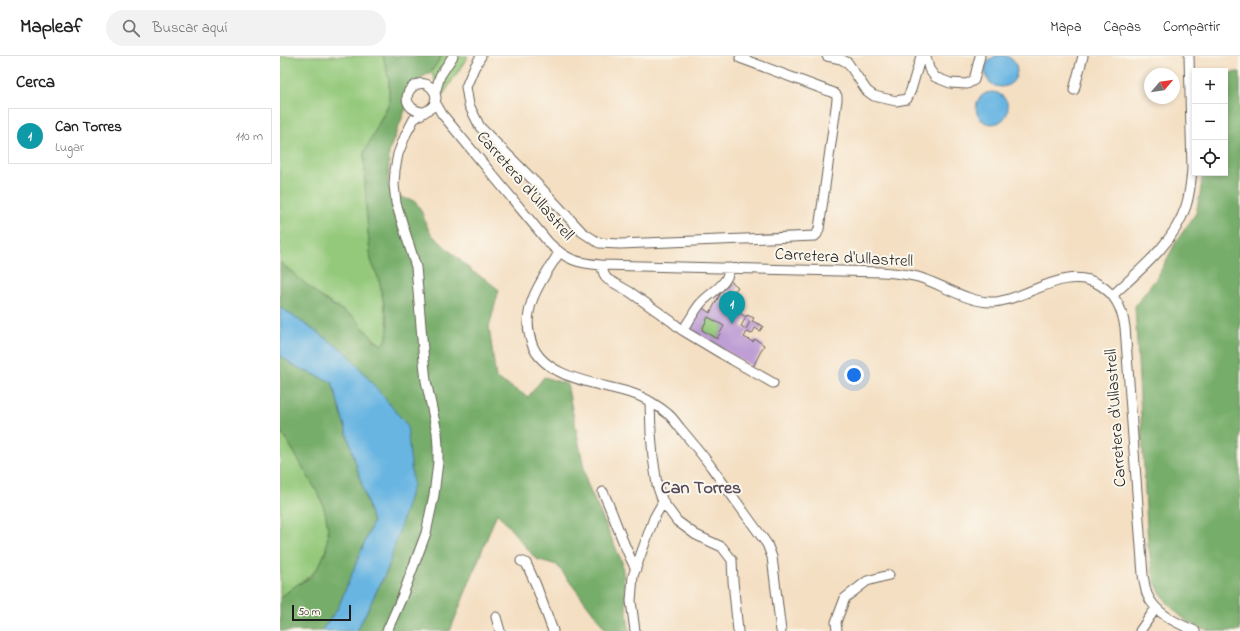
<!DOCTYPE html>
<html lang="es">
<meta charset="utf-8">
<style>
body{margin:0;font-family:"Indie Flower",sans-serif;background:#f2f2f2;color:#222}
.controls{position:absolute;right:12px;top:12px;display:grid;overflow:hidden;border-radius:0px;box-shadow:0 2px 6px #0003}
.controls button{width:36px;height:36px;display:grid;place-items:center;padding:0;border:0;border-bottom:1px solid #e0e0e0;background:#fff;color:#222;font:20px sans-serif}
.compass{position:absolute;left:864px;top:12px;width:36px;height:36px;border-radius:50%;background:#fff;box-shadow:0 2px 6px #0003;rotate:61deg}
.scale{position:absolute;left:12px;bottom:10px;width:59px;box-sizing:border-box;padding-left:4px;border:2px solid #1c1c1c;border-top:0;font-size:11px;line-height:14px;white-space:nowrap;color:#1c1c1c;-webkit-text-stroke:3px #fbf7ec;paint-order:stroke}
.you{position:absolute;left:574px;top:319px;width:14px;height:14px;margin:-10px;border:3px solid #fff;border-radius:50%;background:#1a73e8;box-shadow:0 0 0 6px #1a73e833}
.badge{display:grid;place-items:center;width:26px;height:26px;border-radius:50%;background:#b5179e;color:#fff;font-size:13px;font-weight:700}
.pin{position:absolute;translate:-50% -33px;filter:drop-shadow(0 1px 2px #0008)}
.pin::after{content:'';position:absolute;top:21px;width:14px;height:12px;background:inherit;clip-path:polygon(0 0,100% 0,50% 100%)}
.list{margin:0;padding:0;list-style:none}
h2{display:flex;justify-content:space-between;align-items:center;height:52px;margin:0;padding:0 16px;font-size:17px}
h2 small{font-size:13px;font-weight:400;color:#767676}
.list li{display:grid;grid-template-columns:26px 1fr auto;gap:12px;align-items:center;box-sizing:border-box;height:56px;margin:0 8px 8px;padding:0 8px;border:1px solid #e0e0e0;border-radius:0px}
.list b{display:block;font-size:15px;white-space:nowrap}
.list p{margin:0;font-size:13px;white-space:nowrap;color:#767676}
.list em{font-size:13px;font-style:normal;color:#767676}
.icon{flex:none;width:22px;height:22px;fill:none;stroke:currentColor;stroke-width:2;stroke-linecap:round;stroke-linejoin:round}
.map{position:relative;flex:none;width:960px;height:575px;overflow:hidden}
header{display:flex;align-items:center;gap:24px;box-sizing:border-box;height:56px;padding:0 20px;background:#fff;border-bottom:1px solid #e0e0e0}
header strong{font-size:19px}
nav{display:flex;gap:22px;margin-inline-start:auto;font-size:14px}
.search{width:280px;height:36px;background:#f2f2f2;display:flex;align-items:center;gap:10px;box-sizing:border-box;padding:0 14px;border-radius:22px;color:#767676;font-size:15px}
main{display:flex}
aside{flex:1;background:#fff}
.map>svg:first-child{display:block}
.green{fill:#94c97b;stroke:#58724c}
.forest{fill:#77ad6b;stroke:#4a6444}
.water{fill:#69b5e2;stroke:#42687f}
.building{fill:#be9ed4;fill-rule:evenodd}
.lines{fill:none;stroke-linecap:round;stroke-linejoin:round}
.minor-casing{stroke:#686056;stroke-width:11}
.minor{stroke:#fff;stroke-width:9}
.labels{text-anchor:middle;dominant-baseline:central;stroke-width:4;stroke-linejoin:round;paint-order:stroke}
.street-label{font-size:17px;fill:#1c1c1c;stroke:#fbf7ec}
.neighbourhood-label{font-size:18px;font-weight:bold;fill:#554a5c;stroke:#fbf7ec}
</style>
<header>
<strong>Mapleaf</strong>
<div class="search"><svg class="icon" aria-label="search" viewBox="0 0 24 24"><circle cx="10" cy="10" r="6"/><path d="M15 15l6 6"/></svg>Buscar aquí</div>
<nav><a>Mapa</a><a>Capas</a><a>Compartir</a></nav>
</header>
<main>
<aside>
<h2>Cerca<small></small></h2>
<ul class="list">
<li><span class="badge" style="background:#0f9aa8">1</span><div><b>Can Torres</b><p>Lugar</p></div><em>110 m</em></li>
</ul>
</aside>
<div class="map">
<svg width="960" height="575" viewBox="0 0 960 575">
<rect width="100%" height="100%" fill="#fbf7ec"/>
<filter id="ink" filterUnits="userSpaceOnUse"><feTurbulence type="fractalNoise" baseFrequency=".025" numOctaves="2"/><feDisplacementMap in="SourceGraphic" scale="8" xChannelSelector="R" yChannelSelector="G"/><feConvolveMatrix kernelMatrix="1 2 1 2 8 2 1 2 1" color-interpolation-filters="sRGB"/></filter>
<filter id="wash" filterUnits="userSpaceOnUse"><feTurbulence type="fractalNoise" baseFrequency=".012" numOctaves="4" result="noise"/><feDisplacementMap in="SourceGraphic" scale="16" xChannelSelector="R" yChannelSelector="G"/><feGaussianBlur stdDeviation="0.9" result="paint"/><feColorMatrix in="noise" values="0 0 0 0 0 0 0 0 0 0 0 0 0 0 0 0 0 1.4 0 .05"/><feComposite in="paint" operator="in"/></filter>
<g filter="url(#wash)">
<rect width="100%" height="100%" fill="#f4dfc3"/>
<path class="green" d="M0,0H103L109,24V47L84,97L86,151L89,188L91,204L99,224L108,271L107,282L105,286L102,289C91,282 83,270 73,262C63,253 50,248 40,240C26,229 14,217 0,206Z
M162,0H188L163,39L151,16Z
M428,261L444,270L437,283L422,274Z
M0,374C7,384 13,394 19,405C39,436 61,472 39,509C33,519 24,524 14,531C9,534 5,538 0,542Z"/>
<path class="forest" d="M103,0H162L151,16L125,32L126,52L109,95L108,129C113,133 120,142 126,143C130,144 133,143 137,148C144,157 145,170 152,179L193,216L204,222L219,234L209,271L216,322L248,341L264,321L287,328L307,427L342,506L349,575H327L277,509L256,503L217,457L170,575H77L108,512L67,297L0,251V206L40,240L52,249L74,261L95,285L101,289L105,286L107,282L108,266L99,224L91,204L89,188L86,151L84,97L109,47V24Z
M960,16V187L958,200L960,211V575C951,575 941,575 932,575C908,572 884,548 875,526C871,515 871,501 868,489L855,250L878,220L896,186L916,157L920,138L923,117H945V17Z
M0,299L14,310L52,326L93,466L58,552L41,575H0V542L15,530L29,522L39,510L46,495L48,475L46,460L42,445L8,386L0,374Z"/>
<path class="water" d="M705 15a16 16 0 1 1 32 0a16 16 0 1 1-32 0Z
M696 52a16 16 0 1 1 32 0a16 16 0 1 1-32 0Z
M0,251L67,297L127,369L133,429L108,512L77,575H41L58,552L93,466L52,326L14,310L0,299Z"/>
<g id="blocks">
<path class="building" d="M448,223L458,231L453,237L448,234L441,247L448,252L450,249L453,248L456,252L455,254L466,261L467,259L474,262L472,265L483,270L480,275L475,272L472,278L467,276L464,281L473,286L475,283L484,289L473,311L408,273L421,251L430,257ZM428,261L444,270L437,283L422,274ZM465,263L470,266L466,273L461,270Z"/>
</g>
</g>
<g filter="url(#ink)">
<use href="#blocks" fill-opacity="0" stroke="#686056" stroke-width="1"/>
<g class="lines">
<g class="minor-casing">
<path id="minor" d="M201,0L194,12L186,31L189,49L200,71L262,133L302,176L319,187L340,188L535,180L537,178L539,173L557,44V40L554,37L460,2
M547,0L561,3L568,7L587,35L594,40L616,45L627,43L631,34L641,0
M646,0L649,13L655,21L670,27L687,28L694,24L700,0
M794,34L803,0
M155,46L162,58L269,187C287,204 297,207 321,209L602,216C614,217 627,218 638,221C662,228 688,247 713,246C717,246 721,245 725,244C755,237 789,210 820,229C836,239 842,253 845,271L863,519C864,525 865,532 867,538C875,558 897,567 915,575
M144,56C140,56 136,55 132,52C116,38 143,14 155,37
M279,197C261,225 239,253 252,288C265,324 322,327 354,338C364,341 380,351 388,358C392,361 396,367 400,372C411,385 422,398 432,412C450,437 469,463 487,488L492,501L501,575
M321,209L324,218L327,223L350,236L391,265L402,274L442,298L493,327
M833,239C861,213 894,187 906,150C910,138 911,125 912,113L909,0
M402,274C410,266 414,254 422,246C433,235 447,229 450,212
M370,347L371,377L373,401L377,429L383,446L397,465L416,479L442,491L452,504L453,525L458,575
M323,436C335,461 342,488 356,513
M241,505L246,507L256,529L273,575
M216,561L220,575
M107,575L122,541L146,477L154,439L158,406V391L157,376L146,325L144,306L136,211L116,147L114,129L115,114L118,98L126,78L134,63L151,52L154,49L156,42L155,37L160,20L173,0
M355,575L351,545L353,520L374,462L383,446
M557,575L556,566L565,542L587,525L609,519
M860,575L876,552"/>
</g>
<use href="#minor" class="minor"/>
</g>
</g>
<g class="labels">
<g class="street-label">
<text transform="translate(245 130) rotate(49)">Carretera d'Ullastrell</text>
<text transform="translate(564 202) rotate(3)">Carretera d'Ullastrell</text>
<text transform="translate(836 362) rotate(-94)">Carretera d'Ullastrell</text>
</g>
<g class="neighbourhood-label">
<text x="421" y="433">Can Torres</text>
</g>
</g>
</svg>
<div class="controls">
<button>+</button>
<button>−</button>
<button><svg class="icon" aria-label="locate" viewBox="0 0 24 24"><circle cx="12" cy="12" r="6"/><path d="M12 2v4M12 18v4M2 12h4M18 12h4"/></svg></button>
</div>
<svg class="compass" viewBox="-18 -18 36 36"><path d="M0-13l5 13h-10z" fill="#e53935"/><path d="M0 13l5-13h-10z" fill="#767676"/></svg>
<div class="scale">50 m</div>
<div class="you"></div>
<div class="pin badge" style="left:452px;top:268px;background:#0f9aa8">1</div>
</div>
</main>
